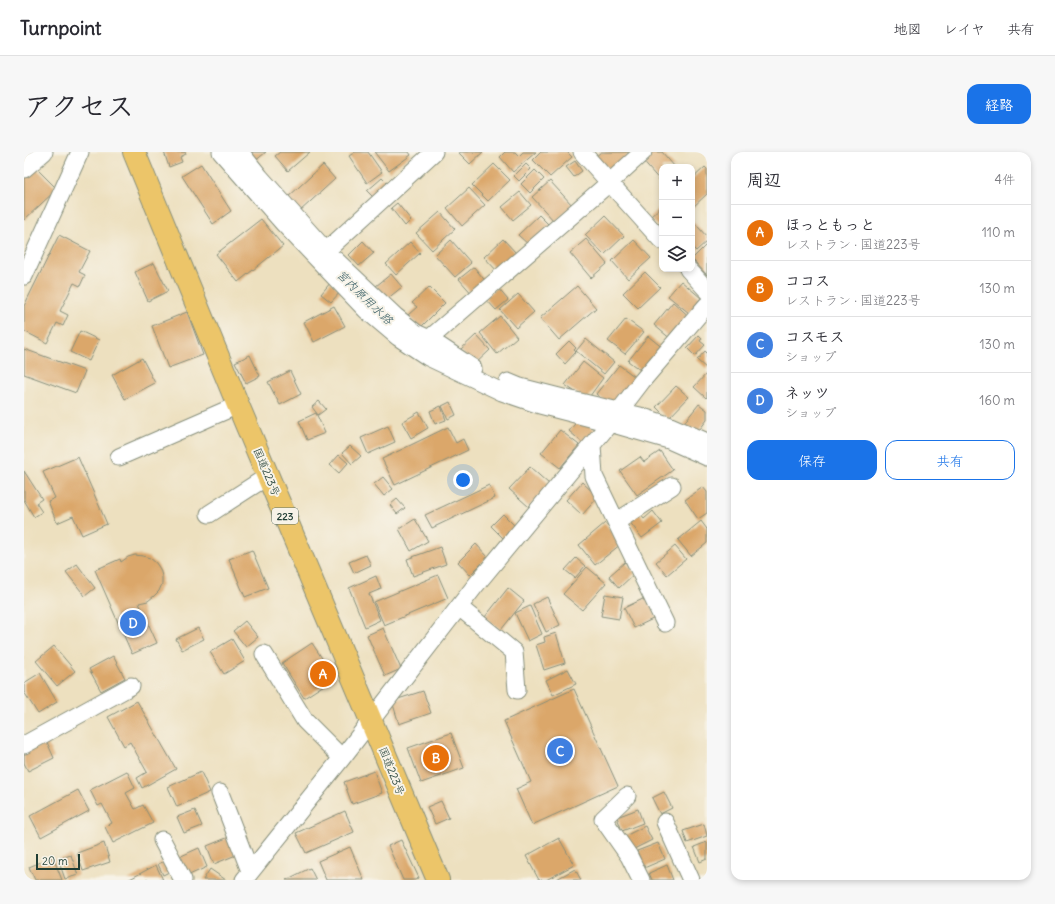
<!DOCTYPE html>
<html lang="ja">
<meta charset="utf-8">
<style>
body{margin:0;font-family:Delius,"Klee One",sans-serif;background:#f7f7f7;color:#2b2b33}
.controls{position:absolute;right:12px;top:12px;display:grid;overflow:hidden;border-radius:8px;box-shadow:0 2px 6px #0003}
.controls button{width:36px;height:36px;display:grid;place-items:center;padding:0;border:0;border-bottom:1px solid #e1e1e2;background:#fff;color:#2b2b33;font:20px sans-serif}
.scale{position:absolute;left:12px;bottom:10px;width:44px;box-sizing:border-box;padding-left:4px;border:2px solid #1f3d34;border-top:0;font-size:11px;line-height:14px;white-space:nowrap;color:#1f3d34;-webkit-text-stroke:3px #f7f3e8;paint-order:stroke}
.you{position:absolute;left:439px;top:328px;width:14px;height:14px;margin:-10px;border:3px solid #fff;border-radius:50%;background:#1a73e8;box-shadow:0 0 0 6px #1a73e833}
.badge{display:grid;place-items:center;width:26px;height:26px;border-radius:50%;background:#1a73e8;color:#fff;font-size:13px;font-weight:700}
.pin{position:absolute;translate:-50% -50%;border:2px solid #fff;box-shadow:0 1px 4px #0006}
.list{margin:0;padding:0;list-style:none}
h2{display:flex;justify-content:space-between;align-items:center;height:52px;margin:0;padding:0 16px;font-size:17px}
h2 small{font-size:13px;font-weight:400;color:#7c7c81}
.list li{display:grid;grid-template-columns:26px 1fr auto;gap:12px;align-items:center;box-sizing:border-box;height:56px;padding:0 16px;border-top:1px solid #e1e1e2}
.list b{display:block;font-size:15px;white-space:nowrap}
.list p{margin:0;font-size:13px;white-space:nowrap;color:#7c7c81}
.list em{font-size:13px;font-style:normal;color:#7c7c81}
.actions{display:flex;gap:8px;padding:12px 16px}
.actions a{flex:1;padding:9px 0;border:1px solid #1a73e8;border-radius:12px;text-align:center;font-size:14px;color:#1a73e8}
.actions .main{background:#1a73e8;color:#fff}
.icon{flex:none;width:22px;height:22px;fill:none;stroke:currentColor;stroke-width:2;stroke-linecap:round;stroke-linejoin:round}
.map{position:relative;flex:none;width:683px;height:728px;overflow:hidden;border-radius:12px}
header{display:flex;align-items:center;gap:24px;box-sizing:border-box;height:56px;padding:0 20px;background:#fff;border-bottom:1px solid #e1e1e2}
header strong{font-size:19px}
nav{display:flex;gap:22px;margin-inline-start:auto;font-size:14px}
.intro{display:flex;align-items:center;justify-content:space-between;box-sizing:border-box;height:96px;padding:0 24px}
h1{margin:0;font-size:28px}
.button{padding:10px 18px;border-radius:12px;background:#1a73e8;color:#fff;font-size:14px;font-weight:700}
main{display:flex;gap:24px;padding:0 24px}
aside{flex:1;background:#fff;border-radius:12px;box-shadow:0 2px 6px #0003}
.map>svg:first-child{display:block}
.building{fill:#dba76a}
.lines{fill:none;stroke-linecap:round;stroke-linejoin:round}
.street-casing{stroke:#868e7a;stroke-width:19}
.highway-casing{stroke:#868e7a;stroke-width:24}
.street{stroke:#fff;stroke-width:17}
.highway{stroke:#ecc569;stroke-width:22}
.labels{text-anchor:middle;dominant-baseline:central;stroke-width:4;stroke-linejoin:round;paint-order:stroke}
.shield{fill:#f7f3e8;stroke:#60746a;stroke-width:1}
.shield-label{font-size:10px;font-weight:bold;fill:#1f3d34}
.street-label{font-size:11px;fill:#1f3d34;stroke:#f7f3e8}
.water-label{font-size:12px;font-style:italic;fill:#375d64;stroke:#f7f3e8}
</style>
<header>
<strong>Turnpoint</strong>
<nav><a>地図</a><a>レイヤ</a><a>共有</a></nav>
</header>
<div class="intro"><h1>アクセス</h1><a class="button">経路</a></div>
<main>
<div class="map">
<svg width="683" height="728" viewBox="0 0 683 728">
<rect width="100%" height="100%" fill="#f7f3e8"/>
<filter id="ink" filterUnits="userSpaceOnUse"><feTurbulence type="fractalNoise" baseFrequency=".025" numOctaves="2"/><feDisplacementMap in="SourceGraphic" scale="8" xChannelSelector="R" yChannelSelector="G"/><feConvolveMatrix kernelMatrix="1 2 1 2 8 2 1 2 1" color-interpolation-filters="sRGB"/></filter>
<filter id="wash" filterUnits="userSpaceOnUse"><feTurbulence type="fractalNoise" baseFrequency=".012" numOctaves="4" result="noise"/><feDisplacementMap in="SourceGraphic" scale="16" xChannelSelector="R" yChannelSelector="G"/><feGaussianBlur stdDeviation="0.9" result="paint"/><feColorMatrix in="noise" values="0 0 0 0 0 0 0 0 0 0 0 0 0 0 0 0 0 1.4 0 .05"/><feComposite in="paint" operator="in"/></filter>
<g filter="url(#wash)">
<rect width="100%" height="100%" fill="#ede0bf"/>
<g id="blocks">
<path class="building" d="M140,0H161L162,2L156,5L158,10L145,15Z
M222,0H242L230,10Z
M256,0H286L264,19L251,4Z
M331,0H344L358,20L343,31L325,4Z
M352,0H385L387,3L365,19L351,1Z
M434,0H459L446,12Z
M481,0H491L495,4L499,0H512L489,20L476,5Z
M517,0H543L548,5L526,25L509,8Z
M577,0H604L605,2L587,20L571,5Z
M626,0H638L651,15H638V31L617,7Z
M551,9L558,19L550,25L542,15Z
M177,12L207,59L189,72L158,24Z
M470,12L486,28L464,49L448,33Z
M502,12L507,17L495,29L490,24Z
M299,13L311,27L275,60L263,46Z
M11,15L33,37L0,68V26Z
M681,15L683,17V42L668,56V27Z
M511,18L520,27L506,41L497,32Z
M358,26L366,34L352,48L343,39Z
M526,29L549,54L531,70L508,45Z
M445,36L461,53L438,74L423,56Z
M496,40L507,53L489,68L478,55Z
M373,51L387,68L381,74L367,56Z
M638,54V79L626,65Z
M416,60L431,77L408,98L392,81Z
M515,63L527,75L506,94L494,83Z
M581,64L600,84L580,103L561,83Z
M237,67L259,94L214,130L192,102Z
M668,68L683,85V89L672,99L668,95Z
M35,83L66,99L55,120L61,123L56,134L50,131L36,159L44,163L39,174L33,171L23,191L0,179V154Z
M479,87L493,102L474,120L460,105Z
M562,87L583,112L567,126L546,101Z
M427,88L447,111L431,125L411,103Z
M610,88L627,106L604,127L588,109Z
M339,89L350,101L335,114L325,103Z
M386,90L396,101L372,123L362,112Z
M683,92V123L668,107Z
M130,111L144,139L124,149L111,120Z
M450,115L463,131L449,143L435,127Z
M621,120L636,135L614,156L599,141Z
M367,122L378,135L363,147L352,134Z
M657,129L677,146L665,161L644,144Z
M307,130L317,139L307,150L297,142Z
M553,134L572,156L535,188L516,166Z
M405,135L421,151L396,176L384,163L393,155L388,151Z
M473,135L484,148L472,158L461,146Z
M494,142L510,160L492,176L476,158Z
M649,150L667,166L648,188L630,173Z
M310,154L321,174L290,190L280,170Z
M163,160L179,203L144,216L128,174Z
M476,164L493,185L473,202L456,181Z
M602,167L620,180L601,202L584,189Z
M56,179L75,188L65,209L46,200Z
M452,183L466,198L450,213L436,198Z
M675,183L678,186L676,189L681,193L671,204L663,196Z
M624,184L640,197L620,221L604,209Z
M562,187L590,210L580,222L552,199Z
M545,189L552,196L550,198L552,200L541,212L532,202Z
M0,197L61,219L52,241L0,222Z
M681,199L683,201V217L673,208Z
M226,203L236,224L222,231L211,210Z
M118,206L131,231L101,247L88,223Z
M559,210L579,226L563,248L541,233Z
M595,213L614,227L591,257L572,242Z
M266,219L277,242L256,253L244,230Z
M683,221V245L682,246L670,235Z
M652,234L665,245L644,267L632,255Z
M295,249L302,257L294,263L288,255Z
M426,250L432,263L424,267L418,254Z
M675,252L683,258V268L672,282L659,272Z
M417,254L422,268L411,272L406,259Z
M395,260L404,276L387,286L378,270Z
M292,261L301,281L283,288L275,269Z
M556,266L571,278L559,291L545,279Z
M364,274L371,290L344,302L337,286Z
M424,275L432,291L439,287L444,298L371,333L358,307Z
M536,278L555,293L536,316L517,301Z
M326,294L337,304L328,312L318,301Z
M636,299L649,318L613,343L596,319L616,305L620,310Z
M315,303L324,311L315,321L306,313Z
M54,305L83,372L58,383L49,364L33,371L24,349L31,346L19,320Z
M506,315L525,332L505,355L485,337Z
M0,319L18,347L12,351L18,360L10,365L0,348Z
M359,325L369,337L360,344L350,332Z
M558,330L574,345L558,363L542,348Z
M465,333L471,346L408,376L401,363Z
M679,335L683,340V361L674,367L661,348Z
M373,347L381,356L373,362L366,353Z
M629,359L638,371L618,386L605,369L615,361L620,367Z
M479,362L493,376L481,388L467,374Z
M391,367L404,389L387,399L375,377Z
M677,369L683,377V391L667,404L654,388Z
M581,371L597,392L571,413L555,393Z
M452,392L464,405L446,423L434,410Z
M651,394L662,407L643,423L632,410Z
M416,395L422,412L389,424L383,407Z
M228,398L244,436L221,445L205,407Z
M111,403L119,404L126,406L132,411L136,417L138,424V432L135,439L130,444L124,449L115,451L133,491L108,502L71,418L96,407L97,410L104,405Z
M342,403L347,413L330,421L325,410Z
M552,406L561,414L551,426L541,418Z
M601,410L611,421L595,436L585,424Z
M53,412L71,436L61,444L42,420Z
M563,415L582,431L558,458L539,442Z
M414,423L424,446L360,473L350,450Z
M352,424L357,437L345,442L356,468L341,475L325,436Z
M484,436L500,449L477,478L461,465Z
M581,442L599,445L595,467L577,464Z
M523,445L536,473L522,480L509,452Z
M623,445L633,465L610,476L600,456Z
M506,454L518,482L504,489L491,461Z
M221,469L234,485L222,495L209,479Z
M174,476L180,487L158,498L152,487Z
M359,476L377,517L361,524L343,483Z
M532,481L541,511L520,518L512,493L521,490L520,485Z
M208,487L221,509L200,522L186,500Z
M288,491L311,526L280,546L258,511Z
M30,494L51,519L33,534L12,509Z
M89,504L101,526L77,539L65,517Z
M544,517L552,532L529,543L522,528Z
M16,521L33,550L14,562L0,540V531Z
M550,537L594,634L508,673L492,637L507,630L480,569Z
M399,539L407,561L375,572L368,549Z
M113,549L152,617L118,636L113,626L123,620L106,590L100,594L84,565Z
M427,581L440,616L397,631L384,596Z
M23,590L30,606L4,619L0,611V601Z
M103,619L111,636L102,641L111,657L119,653L129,671L89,691L81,675L88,671L78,652L74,654L66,638Z
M350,619L358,641L328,652L320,630Z
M177,620L186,640L153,655L144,635Z
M54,638L65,659L17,685L6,664Z
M640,640L648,656L636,662L628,646Z
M417,649L425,666L411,672L403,655Z
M614,657L619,671L598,679L593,665Z
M171,658L178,674L160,681L153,665Z
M321,659L330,680L282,701L272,681Z
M680,672L683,684L663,691L659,679Z
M621,674L628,688L608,698L601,684Z
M205,685L212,703L190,712L183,694Z
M535,686L550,713L522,728H515L502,704Z
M377,688L395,726L391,728H379L364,694Z
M683,690V707L676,710L670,695Z
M80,691L86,710L59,719L53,701Z
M634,691L641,707L620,716L613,699Z
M326,695L340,728H302L294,709Z
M175,696L183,715L163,724L155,705Z
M47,703L54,723L41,727L34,707Z
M29,705L38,728H11L5,715Z
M143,708L149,718L139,723L134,712Z
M132,713L139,728H104Z
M643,713L649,728H628L625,721Z
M286,716L292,728H262Z
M186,717L202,728H179Z
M551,717L557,728H531Z"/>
</g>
</g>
<g filter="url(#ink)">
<use href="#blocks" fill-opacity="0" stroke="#868e7a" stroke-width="1"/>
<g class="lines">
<g class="street-casing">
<path id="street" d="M197,0L260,72L342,158L374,185L404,205L478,240L516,253L586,271L645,288L683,305
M216,0L236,25L302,99L371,164L392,181L405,187L449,216
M558,0L638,89
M0,17L20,0
M302,99L410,0
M664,117L683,138
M0,124L56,0
M405,187L585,31L619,0
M484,230L496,235L539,246L616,264L644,273L683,290
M568,293L570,324L641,471
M95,305L214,253
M185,362L244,324
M592,370L648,334
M435,455L490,500L493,538
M240,502L281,569L318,606
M0,593L107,534
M196,641L226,719
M603,644L579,667L605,704L617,728
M641,670L667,728
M138,688L159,728
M220,728L318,606L451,434L586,271L618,229L683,153"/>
</g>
<g class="highway-casing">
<path id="highway" d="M110,0L214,253L414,728"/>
</g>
<use href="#street" class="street"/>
<use href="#highway" class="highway"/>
</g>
</g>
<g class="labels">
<rect class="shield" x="248" y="356" width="26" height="16" rx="3"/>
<g class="shield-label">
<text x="261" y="364">223</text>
</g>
<g class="street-label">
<text transform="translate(243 320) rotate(67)">国道223号</text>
<text transform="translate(368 619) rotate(68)">国道223号</text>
</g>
<g class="water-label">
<text transform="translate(341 145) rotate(44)">宮内原用水路</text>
</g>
</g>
</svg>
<div class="controls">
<button>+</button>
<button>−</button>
<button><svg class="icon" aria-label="layers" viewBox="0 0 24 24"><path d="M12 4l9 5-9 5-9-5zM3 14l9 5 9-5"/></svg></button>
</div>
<div class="scale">20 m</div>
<div class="you"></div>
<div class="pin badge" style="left:299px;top:522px;background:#e8710a">A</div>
<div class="pin badge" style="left:412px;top:606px;background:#e8710a">B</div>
<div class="pin badge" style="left:536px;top:599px;background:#3f7fe0">C</div>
<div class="pin badge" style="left:109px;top:471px;background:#3f7fe0">D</div>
</div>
<aside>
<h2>周辺<small>4件</small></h2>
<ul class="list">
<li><span class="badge" style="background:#e8710a">A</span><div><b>ほっともっと</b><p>レストラン · 国道223号</p></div><em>110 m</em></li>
<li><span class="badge" style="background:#e8710a">B</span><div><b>ココス</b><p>レストラン · 国道223号</p></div><em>130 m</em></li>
<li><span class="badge" style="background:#3f7fe0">C</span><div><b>コスモス</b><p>ショップ</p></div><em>130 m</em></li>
<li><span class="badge" style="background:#3f7fe0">D</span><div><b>ネッツ</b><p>ショップ</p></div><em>160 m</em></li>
</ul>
<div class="actions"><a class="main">保存</a><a>共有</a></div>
</aside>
</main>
